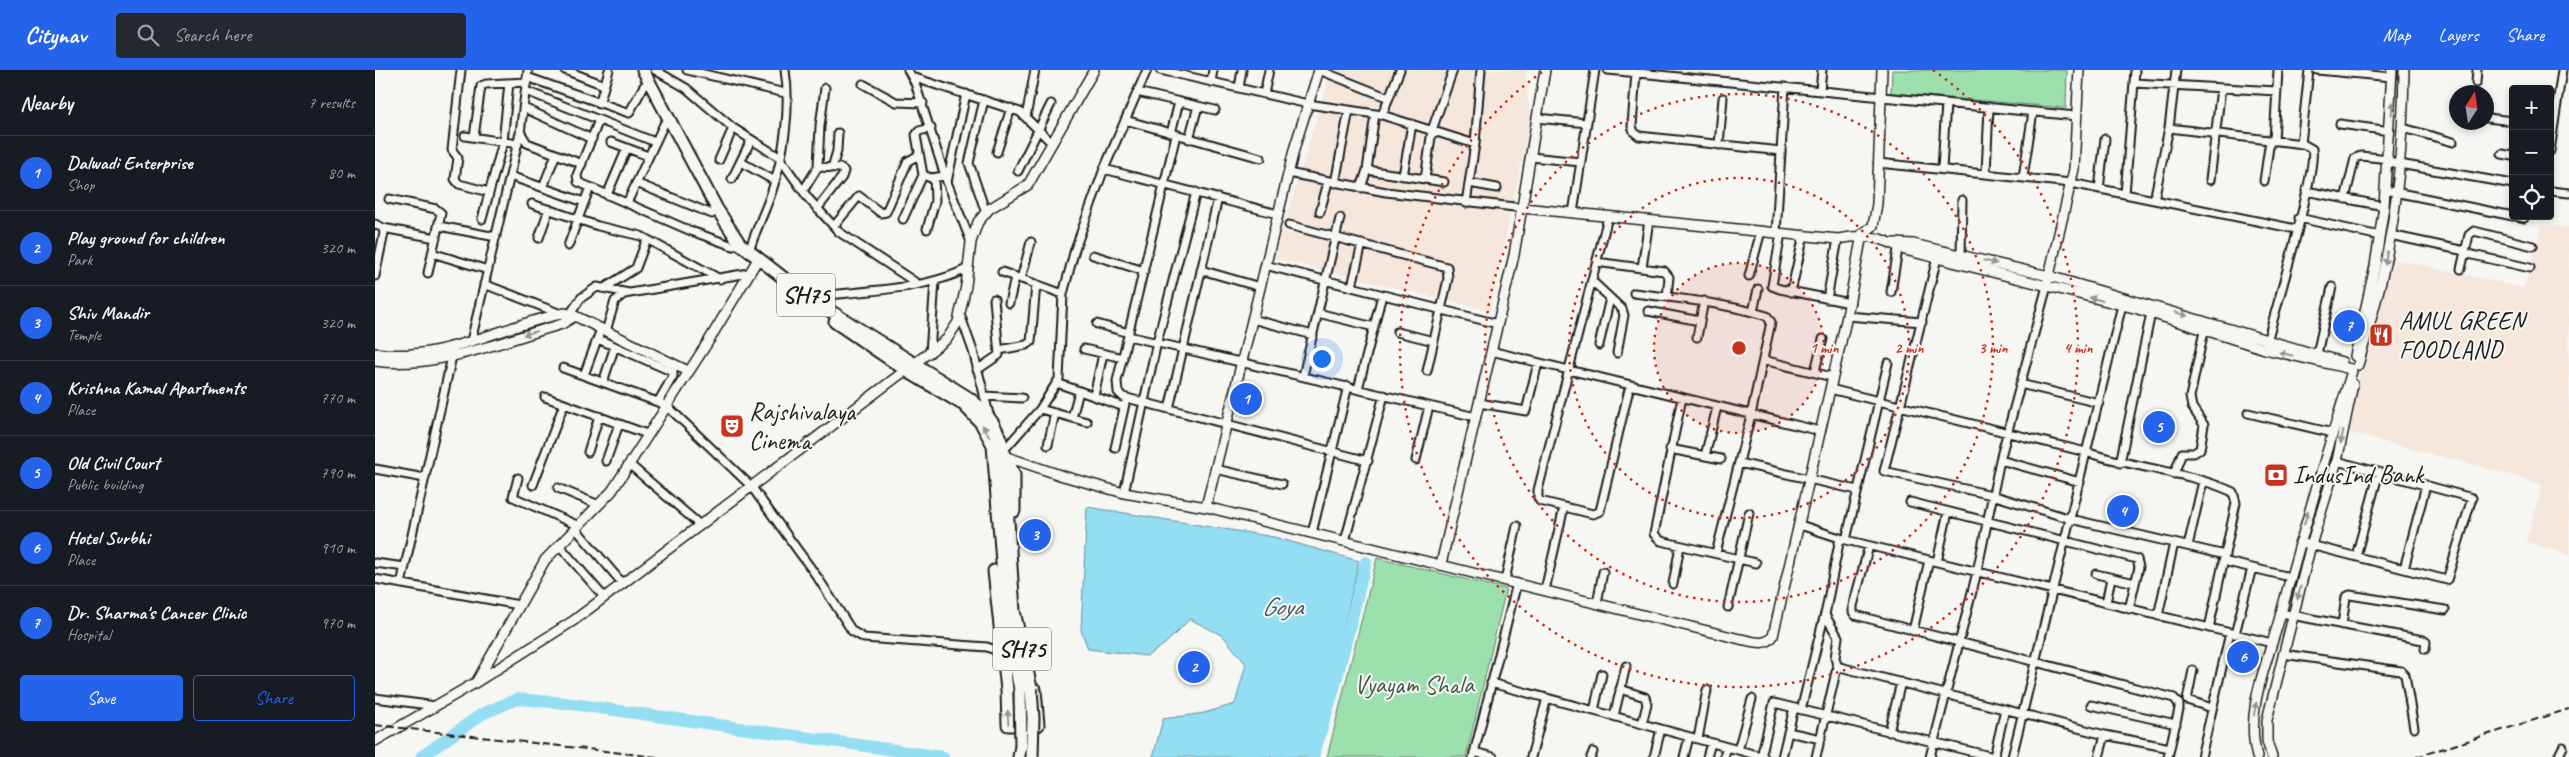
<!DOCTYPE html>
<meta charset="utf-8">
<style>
body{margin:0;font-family:Caveat,sans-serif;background:#242831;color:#f1f3f6}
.controls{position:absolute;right:15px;top:15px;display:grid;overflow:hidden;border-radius:5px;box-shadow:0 2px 8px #0003}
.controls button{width:45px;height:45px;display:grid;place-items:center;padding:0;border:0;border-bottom:1px solid #363941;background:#171b24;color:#f1f3f6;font:25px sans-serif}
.compass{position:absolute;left:2074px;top:15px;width:45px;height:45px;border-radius:50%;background:#171b24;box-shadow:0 2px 8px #0003;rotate:12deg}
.you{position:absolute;left:946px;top:288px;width:18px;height:18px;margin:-12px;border:4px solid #fff;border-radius:50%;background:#1a73e8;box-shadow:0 0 0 8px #1a73e833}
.badge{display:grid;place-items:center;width:32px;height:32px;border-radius:50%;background:#2563eb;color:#fff;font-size:16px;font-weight:700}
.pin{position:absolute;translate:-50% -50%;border:2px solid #fff;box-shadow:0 1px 5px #0006}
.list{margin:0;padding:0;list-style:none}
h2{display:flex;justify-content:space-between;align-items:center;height:65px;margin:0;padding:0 20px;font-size:21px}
h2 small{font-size:16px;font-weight:400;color:#9ea1a6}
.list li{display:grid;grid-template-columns:32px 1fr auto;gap:15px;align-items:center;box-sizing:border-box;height:75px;padding:0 20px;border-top:1px solid #363941}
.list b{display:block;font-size:19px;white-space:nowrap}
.list p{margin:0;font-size:16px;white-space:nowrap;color:#9ea1a6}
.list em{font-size:16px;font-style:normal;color:#9ea1a6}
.actions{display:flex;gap:10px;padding:15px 20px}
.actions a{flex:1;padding:11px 0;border:1px solid #2563eb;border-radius:5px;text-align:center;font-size:18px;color:#2563eb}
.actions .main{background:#2563eb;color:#fff}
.icon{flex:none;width:28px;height:28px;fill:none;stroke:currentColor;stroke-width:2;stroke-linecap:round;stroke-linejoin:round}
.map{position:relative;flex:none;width:2194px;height:687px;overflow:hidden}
header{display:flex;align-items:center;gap:30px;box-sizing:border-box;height:70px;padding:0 25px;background:#2563eb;color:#fff}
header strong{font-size:24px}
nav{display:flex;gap:28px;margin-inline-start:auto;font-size:18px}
.search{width:350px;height:45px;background:#242831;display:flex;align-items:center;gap:12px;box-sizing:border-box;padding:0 18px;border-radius:5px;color:#9ea1a6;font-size:19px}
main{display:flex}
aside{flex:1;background:#171b24}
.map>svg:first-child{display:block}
.built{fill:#f6e7dc}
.green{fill:#9be0ad;stroke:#5c7e64}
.water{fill:#93def3;stroke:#63909d}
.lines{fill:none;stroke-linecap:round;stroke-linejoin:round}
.river{stroke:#93def3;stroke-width:12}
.minor-casing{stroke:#1c1c1c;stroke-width:11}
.tertiary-casing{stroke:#1c1c1c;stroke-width:12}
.primary-casing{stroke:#1c1c1c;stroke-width:15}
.minor{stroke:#f6f6f2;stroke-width:7}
.tertiary{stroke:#f6f6f2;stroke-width:9}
.primary{stroke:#f6f6f2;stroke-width:11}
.rail{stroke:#1c1c1c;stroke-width:2;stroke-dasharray:8 4;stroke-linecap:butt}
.primary-bridge-casing{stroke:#1c1c1c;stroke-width:15;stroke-linecap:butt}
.primary-bridge{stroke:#f6f6f2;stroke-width:11}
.oneway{fill:#949492}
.ring{fill:none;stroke:#c8321e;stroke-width:2.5;stroke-dasharray:2.5 5}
.labels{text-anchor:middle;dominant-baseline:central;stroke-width:4;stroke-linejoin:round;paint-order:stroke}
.shield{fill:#f6f6f2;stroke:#5d5d5c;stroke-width:1}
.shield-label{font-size:24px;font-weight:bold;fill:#1c1c1c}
.poi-label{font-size:25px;fill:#1c1c1c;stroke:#f6f6f2;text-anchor:start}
.park-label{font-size:25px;fill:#425748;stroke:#f6f6f2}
.water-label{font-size:26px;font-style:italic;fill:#40565c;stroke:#f6f6f2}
.centre{fill:#c8321e;stroke:#f6f6f2;stroke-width:2.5}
.ring-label{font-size:15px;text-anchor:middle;font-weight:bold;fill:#c8321e;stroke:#f6f6f2;stroke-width:4;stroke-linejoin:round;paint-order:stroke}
</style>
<header>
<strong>Citynav</strong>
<div class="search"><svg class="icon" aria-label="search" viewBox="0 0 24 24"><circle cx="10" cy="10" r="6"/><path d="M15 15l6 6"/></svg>Search here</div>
<nav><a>Map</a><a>Layers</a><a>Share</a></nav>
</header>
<main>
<aside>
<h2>Nearby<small>7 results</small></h2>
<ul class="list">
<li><span class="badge">1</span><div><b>Dalwadi Enterprise</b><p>Shop</p></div><em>80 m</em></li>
<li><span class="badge">2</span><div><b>Play ground for children</b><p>Park</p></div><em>320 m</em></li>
<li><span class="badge">3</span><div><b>Shiv Mandir</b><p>Temple</p></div><em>320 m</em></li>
<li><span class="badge">4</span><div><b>Krishna Kamal Apartments</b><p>Place</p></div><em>770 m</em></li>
<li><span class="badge">5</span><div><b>Old Civil Court</b><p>Public building</p></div><em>790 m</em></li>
<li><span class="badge">6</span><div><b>Hotel Surbhi</b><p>Place</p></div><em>910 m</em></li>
<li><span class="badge">7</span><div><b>Dr. Sharma's Cancer Clinic</b><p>Hospital</p></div><em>970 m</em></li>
</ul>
<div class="actions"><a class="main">Save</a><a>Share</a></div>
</aside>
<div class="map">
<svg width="2194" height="687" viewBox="0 0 2194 687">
<rect width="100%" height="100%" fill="#f6f6f2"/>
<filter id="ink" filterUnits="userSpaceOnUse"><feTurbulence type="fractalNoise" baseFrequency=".02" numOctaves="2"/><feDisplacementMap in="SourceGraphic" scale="10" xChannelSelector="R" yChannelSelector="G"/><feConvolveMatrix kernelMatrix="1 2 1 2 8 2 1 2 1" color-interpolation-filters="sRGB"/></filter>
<g filter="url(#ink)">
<path class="built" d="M956,0H1151L1155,52L1115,241L899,188Z
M2167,156L2194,157V485L2151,472L2167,415L2129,403L1968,361L2019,189L2149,218Z"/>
<path class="green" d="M1517,0H1692L1691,38L1516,23Z
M1002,488L1131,519L1091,687H952Z"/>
<path class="water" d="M712,437L899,467L984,491L939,687H778L788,649L829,643L860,634L871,594L848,566L815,549L790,574L772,586L713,579L706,560Z"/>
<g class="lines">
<path class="river" d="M46,687L107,644L142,629L190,633L568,687
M938,687L958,622L991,492"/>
<g class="minor-casing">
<path id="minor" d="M86,0L77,80L83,88L80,109L84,114L114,122
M190,0L229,15
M280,0L311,18L358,58L404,87L433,128L464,162L543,214
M312,0L410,23
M533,0L540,13L572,112L596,172
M785,0L933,34L1007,45L1100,74L1106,0
M944,0L1014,28
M1233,0L1701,46
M1942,0L2017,7
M1261,3L1257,56L1259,62L1264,66L1406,81
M152,7L254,43L269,16
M537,7L645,42L677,73
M836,12L838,0
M1759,13L1902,21
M2101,13L2102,0
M488,14L521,32L548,33
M864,18L867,0
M1445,20L1447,0
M151,21L280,72
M762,22L840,40
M889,24L894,0
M609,30L594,93L611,143
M224,34L234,0
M149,38L217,69
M1007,45L1025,0
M651,47L660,0
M1162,48L1212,53
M2112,48L2138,51
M224,50L202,105L203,112L316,161L358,176
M750,50L886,88
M1965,54L2015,61
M556,58L544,61L541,65L548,105L556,108L570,106
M1794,58L1801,0
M2028,58L2078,72
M146,63L152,73L207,94
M796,63L804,32
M801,65L742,311L743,322L748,327L993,391
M90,66L143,74
M99,67L106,16L111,14L152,12
M814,69L823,36
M1899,71L1903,0
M236,72L273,86
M1926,74L1934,0
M1344,75L1348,28
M2175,81L2187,0
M622,82L636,38
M2127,84L2138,86
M1156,87L1206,92
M344,90L358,58
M366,92L400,111
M2013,92L2138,114
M1503,93L1696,113L1921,159
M457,98L462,81L463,63
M729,99L903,144
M1567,99L1571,33
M992,100L1069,112
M643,101L676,34
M913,103L1011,122L1148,138
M1611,103L1614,37
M135,106L209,132
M1028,106L1037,54
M1648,107L1658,42
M357,109L376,70
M1050,109L1057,60L1078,0
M1835,110L1846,18
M1889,111L1895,70
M572,112L591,24
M261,113L337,144
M960,113L974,40
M1094,113L1122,118
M168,117L181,84
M986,118L992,100L1000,44
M1724,119L1730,69
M2010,120L2138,146
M428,121L443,97L445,56L450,18
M1931,121L2009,136
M2175,121L2194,123
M1750,124L1760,0
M232,125L252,78
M14,129L61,139L66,143L53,203
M1970,129L1980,88L1986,86L2014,89
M1779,130L1794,58L1928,74L1937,79C1943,98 1899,246 1891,275
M252,133L289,54
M1091,133L1100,74
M157,134L223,156L266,166L345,209
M442,139L467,107L469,101L465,98L443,97
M945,142L953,112
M1198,143L1220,0
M2140,146L2149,148
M1233,147L1163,420V428L1165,431L1218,444L1225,441L1255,315
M1924,148L2005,166
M107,149L128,72L134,13
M528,149L548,105
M0,154L8,158L9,163L0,206
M914,155L1072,197L1073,209L1052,301
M64,156L121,167
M459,156L484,126L506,143L511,142L533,91L544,85
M8,158L61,168
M552,159L560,131L559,108
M1401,163L1410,17
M1406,163L1397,216L1405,219L1475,233
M2015,165L2090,181
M164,168L174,139
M193,176L215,117
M374,182C380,161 390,142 397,121C409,85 416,38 410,0
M57,183L113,200
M2089,183L2155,198
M718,185L769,201
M1586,186L1587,130
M1562,188L1509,401L1617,425L1696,449L1850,485
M1221,192L1289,201L1294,207L1292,227
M890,195L1123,254
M1267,198L1274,150
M2086,199L2094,165L2099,161L2158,176
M826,200L885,217
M627,202L688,224
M1374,206L1386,161
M646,209L656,172
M1217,211L1247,239L1249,245L1242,283
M109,214L186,244
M977,216L987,174
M231,217L261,198L270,174
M1416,222L1429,165
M1516,222L1524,173
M1259,223C1303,228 1348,233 1392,246L1396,252L1376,345L1341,483
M433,227C482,221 550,221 593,198
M1452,229L1463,169
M634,233L640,207
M1273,241L1325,251
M1378,242L1383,219
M943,243L999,257
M195,244L206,228L222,217L254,223
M585,244L598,281L614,344
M1472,246L1547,252
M877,249L938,265
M722,254L754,263
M231,261L240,231L249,224L374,203
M1022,262L1059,271
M753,266L1101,347
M1322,267L1329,231
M223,269L298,302V306L283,332
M96,271L145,63L153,0
M1224,275L1235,228
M709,279L748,288
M624,280L651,275L656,272L661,214
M1116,281L1445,361
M555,283L560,211
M1942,284L1957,217
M1388,290L1457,307
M188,298L291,335L376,416L443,508L477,561L489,568L612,577L626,582
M602,300L624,285L619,229
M1440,301L1448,269
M209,305L226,259
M928,306L965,148
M228,312L240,276
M682,313L749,337
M1645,314L1724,333
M983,319L1007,225
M1455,319L1711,382C1759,398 1812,401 1858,422L1861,433L1834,558
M609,326L647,328
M719,326L728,284
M170,327L272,364
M1307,328L1279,464L1286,471L1381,493
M1104,333L1151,341L1163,293
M665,339L712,352
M794,339L843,128
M1873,343L1958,363
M697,348L704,321
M673,375L680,343
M740,378L750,334
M630,379L665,339L684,309L688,224L700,179L729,99L772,0
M1295,379L1346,389
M213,382L224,346
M1330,386L1342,337
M1041,390L1054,336
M1625,390L1705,412
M231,391L244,354
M1364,393L1482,420
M1745,393L1776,243
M254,394L325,455
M0,399L50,408
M840,399L907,414
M1799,404L1807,383H1819L1825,379L1829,355L1817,337L1815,327L1829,261
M143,408L138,427L204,456
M158,415L189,334
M183,418L224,435
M749,423L782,272L821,122
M1535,432L1762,489L1764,497L1754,539
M1425,455L1471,470L1897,573
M201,459L248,514
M937,463L973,316
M1471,470L1513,293
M970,471L1009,325
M1924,472L2072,510L2097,428L1962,391
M184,475L229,527
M1494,476L1478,536V542L1480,545L1799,628L1804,634V639L1793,687
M1813,476L1828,411
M1981,486L2004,402
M1848,491L1915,507
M1562,492L1573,442
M0,493L30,497
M2029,499L2051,415
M1721,504L1760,513
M0,509L144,535
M1130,510L1142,456
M26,514L78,282
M1298,514L1305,476
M1170,520L1189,437
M1222,533L1228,502
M1731,533L1736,508
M1353,537L1374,443
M1906,543L2048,570L2051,572L2050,579
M1783,546L1799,473
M1967,555L1971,527L1975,525L2070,540
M1538,561L1554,490
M1860,564L1877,498
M1908,584L2026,601L2030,605L2039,658
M1463,598L1460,588L1463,567L1450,545L1465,468
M1818,600L1812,630L1837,638
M1116,613L1389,687
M1245,619L1270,627L1272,634L1267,654
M0,628L61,636
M1716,635L1801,654
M1426,640L1450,543
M1219,641L1227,604
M1239,646L1251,596
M1413,662L1446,669
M1514,662L1526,612
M1323,669L1332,620
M1363,680L1377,629
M1099,682L1118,687
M1098,687L1142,513
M1156,687L1172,628
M1216,687L1218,682
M1279,687L1286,659
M1309,687L1314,667
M1332,687L1336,673
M1349,687L1352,677
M1386,687L1399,633L1619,687
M1407,687L1419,638
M1441,687L1461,602L1465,597L1730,665L1795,678
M1555,687L1602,502L1625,390L1672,216
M1619,687L1630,639
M1637,687L1747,235
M1724,687L1730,665
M1826,687L1855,563
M2183,687L2188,677"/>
</g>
<g class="tertiary-casing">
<path id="tertiary" d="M1148,138L1463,169C1491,164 1505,166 1530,180L1763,239L1890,279L1976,299
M1519,173L1538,174L1674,206L1967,292
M1673,210L1699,99L1704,0
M0,283C66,293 127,255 190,243L200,246L313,301
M1980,286L2000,196L2009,136L2017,0
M0,291C59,300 131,270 187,254L200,246
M1983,295C1992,263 2002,231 2009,198C2024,133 2028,66 2029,0
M629,386L688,406L749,423L831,437L1365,569C1377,571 1391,577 1398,566L1472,246L1487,164L1498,156L1502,134L1507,0
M831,437L920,76L944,0
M1066,494L1139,185L1170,0
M102,611L170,490L237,421L333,272L383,189
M0,671L100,613L198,551L572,269L583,252L591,216L596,172L603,152L614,139L653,115L719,0
M1882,687C1869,639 1894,589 1906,543C1928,461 1952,381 1977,301
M1897,687L1892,671V650L1936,475L1962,391L1978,314"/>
</g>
<g class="primary-casing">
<path id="primary" d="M268,0L342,139L365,174L433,227L594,328C621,348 631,372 630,406L639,541L656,618
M460,252L532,301L589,335L606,353L618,375L631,544L645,620
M633,390L639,405V441
M619,501L632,620L633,655H663L660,620
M644,687L646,676"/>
</g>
<use href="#minor" class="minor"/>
<use href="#tertiary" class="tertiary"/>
<use href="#primary" class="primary"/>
<path class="rail" d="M0,655L282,687
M2041,687L2194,639"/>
<g class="primary-bridge-casing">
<path id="primary-bridge" d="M656,618L658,648L657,687
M645,620L646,676"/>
</g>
<use href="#primary-bridge" class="primary-bridge"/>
</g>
<defs><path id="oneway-solid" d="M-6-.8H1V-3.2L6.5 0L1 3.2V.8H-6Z" transform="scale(1.25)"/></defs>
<g class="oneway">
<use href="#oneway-solid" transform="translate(2017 38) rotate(-87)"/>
<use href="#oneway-solid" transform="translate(2011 188) rotate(99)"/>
<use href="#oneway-solid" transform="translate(1615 192) rotate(13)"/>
<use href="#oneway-solid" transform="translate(1721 229) rotate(-165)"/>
<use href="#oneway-solid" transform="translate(1806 244) rotate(16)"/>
<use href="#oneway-solid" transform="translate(155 263) rotate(164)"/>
<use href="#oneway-solid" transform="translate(1911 284) rotate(-166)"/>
<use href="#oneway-solid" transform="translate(611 361) rotate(-121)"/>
<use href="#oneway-solid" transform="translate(1967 367) rotate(102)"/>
<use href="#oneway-solid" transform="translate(1931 448) rotate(-73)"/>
<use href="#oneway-solid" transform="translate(1924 523) rotate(104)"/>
<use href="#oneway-solid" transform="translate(1880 639) rotate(-80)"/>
<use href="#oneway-solid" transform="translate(633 647) rotate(-93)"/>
</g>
</g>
<circle cx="1364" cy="278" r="85" fill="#c8321e" fill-opacity=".12"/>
<g class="ring">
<circle cx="1364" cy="278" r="85"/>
<circle cx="1364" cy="278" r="170"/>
<circle cx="1364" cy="278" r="254"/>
<path d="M1558 0A339 339 0 1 1 1170 0"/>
</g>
<defs>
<g id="restaurant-square" transform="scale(1.25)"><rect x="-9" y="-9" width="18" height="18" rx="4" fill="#c8321e" stroke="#f6f6f2"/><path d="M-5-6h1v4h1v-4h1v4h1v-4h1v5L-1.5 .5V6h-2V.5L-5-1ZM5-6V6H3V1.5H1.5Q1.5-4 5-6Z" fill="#fff"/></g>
<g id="theatre-square" transform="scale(1.25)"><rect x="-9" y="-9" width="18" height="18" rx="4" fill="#c8321e" stroke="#f6f6f2"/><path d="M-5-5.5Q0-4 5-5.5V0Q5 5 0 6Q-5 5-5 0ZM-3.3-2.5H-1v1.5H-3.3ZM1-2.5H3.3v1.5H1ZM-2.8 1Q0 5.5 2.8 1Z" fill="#fff"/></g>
<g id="bank-square" transform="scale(1.25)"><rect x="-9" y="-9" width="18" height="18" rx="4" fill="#c8321e" stroke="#f6f6f2"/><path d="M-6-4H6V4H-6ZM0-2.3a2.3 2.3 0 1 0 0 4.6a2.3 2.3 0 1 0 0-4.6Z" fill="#fff"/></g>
</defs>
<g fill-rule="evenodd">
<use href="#restaurant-square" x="2006" y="265"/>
<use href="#theatre-square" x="357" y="356"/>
<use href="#bank-square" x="1901" y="405"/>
</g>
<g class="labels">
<g class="shield">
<rect x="402" y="203.5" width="58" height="43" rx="4"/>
<rect x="618" y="557.5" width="58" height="43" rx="4"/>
</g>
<g class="shield-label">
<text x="431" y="225">SH75</text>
<text x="647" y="579">SH75</text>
</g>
<g class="poi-label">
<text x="2024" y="251">AMUL GREEN<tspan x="2024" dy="29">FOODLAND</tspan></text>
<text x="374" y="342">Rajshivalaya<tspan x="374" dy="29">Cinema</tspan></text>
<text x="1918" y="405">IndusInd Bank</text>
</g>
<g class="park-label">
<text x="1039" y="615">Vyayam Shala</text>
</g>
<g class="water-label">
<text x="907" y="536">Goya</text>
</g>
</g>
<circle cx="1364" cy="278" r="8" class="centre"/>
<g class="ring-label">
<text x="1449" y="283">1 min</text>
<text x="1534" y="283">2 min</text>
<text x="1618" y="283">3 min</text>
<text x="1703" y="283">4 min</text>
</g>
</svg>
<div class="controls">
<button>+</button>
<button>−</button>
<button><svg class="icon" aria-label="locate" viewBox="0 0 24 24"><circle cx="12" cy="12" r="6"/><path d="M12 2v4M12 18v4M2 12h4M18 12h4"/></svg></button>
</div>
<svg class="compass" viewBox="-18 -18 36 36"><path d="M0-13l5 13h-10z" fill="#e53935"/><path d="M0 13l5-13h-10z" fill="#9ea1a6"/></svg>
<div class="you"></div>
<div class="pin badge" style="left:871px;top:329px">1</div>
<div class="pin badge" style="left:819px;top:597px">2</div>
<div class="pin badge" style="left:660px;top:465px">3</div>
<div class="pin badge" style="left:1748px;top:441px">4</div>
<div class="pin badge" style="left:1784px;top:357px">5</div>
<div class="pin badge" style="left:1868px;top:587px">6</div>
<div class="pin badge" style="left:1974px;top:256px">7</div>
</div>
</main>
